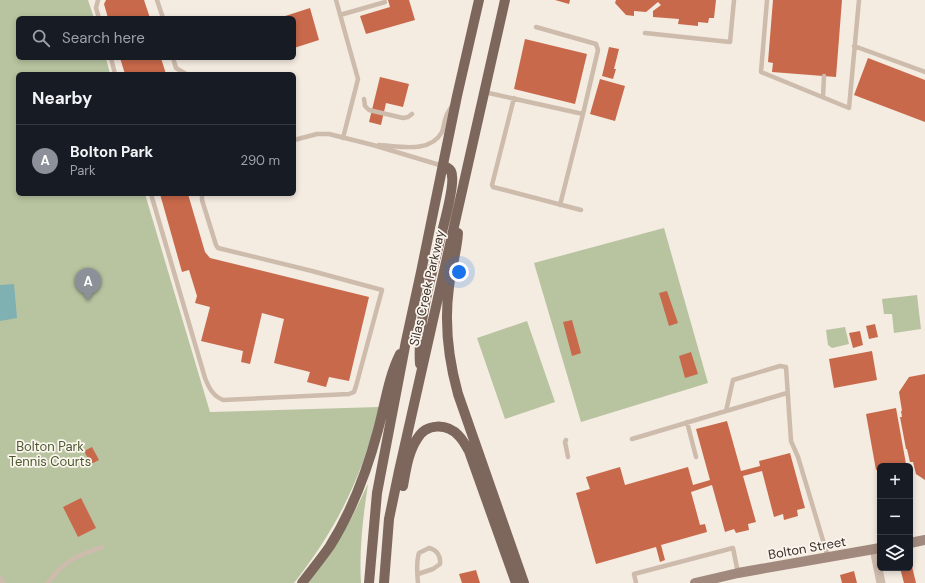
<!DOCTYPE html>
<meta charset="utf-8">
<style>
body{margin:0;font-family:"DM Sans",sans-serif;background:#242831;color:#f1f3f6}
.controls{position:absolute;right:12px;bottom:12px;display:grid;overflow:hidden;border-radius:6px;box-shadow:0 2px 6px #0003}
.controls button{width:36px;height:36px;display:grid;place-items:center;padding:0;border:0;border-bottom:1px solid #363941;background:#171b24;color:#f1f3f6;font:20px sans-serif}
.you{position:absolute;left:459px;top:272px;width:14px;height:14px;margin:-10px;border:3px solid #fff;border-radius:50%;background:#1a73e8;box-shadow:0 0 0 6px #1a73e833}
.badge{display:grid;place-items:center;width:26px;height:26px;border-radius:50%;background:#8c9099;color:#fff;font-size:13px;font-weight:700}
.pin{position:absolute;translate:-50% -33px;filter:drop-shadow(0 1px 2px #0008)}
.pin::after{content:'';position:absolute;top:21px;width:14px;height:12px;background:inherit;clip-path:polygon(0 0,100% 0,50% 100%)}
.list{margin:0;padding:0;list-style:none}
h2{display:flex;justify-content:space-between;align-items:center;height:52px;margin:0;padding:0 16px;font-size:17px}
h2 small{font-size:13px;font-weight:400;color:#9ea1a6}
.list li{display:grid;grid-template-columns:26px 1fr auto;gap:12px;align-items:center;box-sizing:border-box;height:72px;padding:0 16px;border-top:1px solid #363941}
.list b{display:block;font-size:15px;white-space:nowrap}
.list p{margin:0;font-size:13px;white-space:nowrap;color:#9ea1a6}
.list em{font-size:13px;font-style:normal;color:#9ea1a6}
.icon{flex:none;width:22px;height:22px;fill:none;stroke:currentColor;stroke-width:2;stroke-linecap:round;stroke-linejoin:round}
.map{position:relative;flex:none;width:925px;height:583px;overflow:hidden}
.search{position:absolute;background:#171b24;box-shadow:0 2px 6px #0003;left:16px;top:16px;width:280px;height:44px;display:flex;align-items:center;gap:10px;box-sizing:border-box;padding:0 14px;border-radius:6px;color:#9ea1a6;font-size:15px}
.panel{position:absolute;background:#171b24;box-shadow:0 2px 6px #0003;left:16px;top:72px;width:280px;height:124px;border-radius:6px}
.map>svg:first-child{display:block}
.green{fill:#b8c4a0}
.water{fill:#7fb0b2}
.building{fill:#c8694b}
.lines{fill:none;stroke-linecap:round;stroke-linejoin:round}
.lane{stroke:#cdbbac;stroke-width:4.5}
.street{stroke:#cdbbac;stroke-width:9}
.secondary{stroke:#a18a7d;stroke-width:10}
.primary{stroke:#7d675c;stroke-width:10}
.labels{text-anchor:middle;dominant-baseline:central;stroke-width:3.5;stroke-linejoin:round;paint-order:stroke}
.street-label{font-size:13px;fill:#3b302b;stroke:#fbf5ee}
.park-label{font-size:13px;fill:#4a5a2e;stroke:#fbf5ee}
</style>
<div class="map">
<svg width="925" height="583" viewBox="0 0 925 583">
<rect width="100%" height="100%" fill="#f4ebe1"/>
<path class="green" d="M0,0H88L94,18H18V58H106L110,74H18V194H145L210,412L379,407C364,474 336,530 294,583H0Z
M664,228L708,383L581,422L534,263Z
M917,295L921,329L894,333L892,314H884L882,299Z
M527,321L555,402L505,419L477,338Z
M845,327L849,344L832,348L828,345L826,330Z
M368,484C363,517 359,550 361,583H308L351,519Z"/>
<path class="water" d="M14,284L17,318L0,321V285Z"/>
<path class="building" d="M106,0H144L150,18H108L104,4Z
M388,0H409L415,20L366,34L360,16L390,7Z
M555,0H570L569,4Z
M616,0H716L714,18H709L708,23L698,22V26L678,24L679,19L653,17V11L661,5L658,2L646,12L634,11V16L626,15L615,3Z
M773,0H842L836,77L772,72L773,63L768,62Z
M310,8L319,40L294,48V18H279Z
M525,39L587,54L575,104L514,89Z
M609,47L619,49L614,69H616L613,79L602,76Z
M120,58H161L166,74H125Z
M868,58L925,80V122L854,95Z
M380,77L409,84L403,107L386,103L381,125L369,122Z
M600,79L625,86L615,121L590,114Z
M160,194H188L205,252L210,258L369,297L349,381L329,377L326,387L307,382L310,372L274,363L284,319L262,313L250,364L241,362L243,351L201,341L210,307L195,303L197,296L189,270L182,272Z
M667,291L678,323L669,326L659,293Z
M572,320L581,353L572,356L563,322Z
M875,324L878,337L869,339L866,326Z
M860,331L863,345L853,348L849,333Z
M872,351L877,380L834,388L829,359Z
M691,352L698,374L685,378L679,356Z
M925,374V480L916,474L913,462H910L907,449H906L900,417H902L901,411H902L899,392L909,377Z
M896,408L906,464L897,466H880V469L876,470L866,414Z
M727,421L741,471L760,466L759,461L790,453L805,508L797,510L798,516L784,520L783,514L774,517L762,471L743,476L756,522L748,524L749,530L736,533L734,529L725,532L712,485L691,492L700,525L705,524L707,532L661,545L665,560L660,562L656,547L596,564L576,493L590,489L586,477L620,467L625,485L688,467L693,485L710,480L696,429Z
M92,447L99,460L91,464L84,451Z
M81,498L96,528L78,537L63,507Z
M910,558L916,583H904L900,568H910Z
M476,570L480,583H462L459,574Z
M854,571L857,583H842L840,575Z"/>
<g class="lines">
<path class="lane" d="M98,0L96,8L99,18
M157,0L163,18
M336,0L358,79L343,138
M767,0L761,72L849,108L859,0
M340,15L385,2
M645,33L730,42L734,0
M854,46L925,72
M111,58L115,74
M173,58L176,68L186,74
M484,92L583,114L598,50L596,44L536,27
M823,97L824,76
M514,98L492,185L493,187L581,210
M364,99L365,106L369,110L403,118L408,117L412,114
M294,140L317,134H329L373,145L443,166
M379,145C399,146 430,154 442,132C444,127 444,121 446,117C447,113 450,109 452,106
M151,194L205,378C209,388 213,396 223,400L349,394L354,392L356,386L382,290L312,271L218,248L216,245L202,200V194
M560,205L583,114
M726,411L787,393
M687,422L696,457
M632,439L726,411L733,380L780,366L786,367L791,441L798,457L828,557
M566,440L565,442L568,457
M418,574L433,569L440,564C441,556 437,550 429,548L419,553C416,562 417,573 418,583
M0,577L3,583
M48,583C63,561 79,555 102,547
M636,583L634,574L733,548L738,573"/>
<path class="street" d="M874,549L881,583"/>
<path class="secondary" d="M910,543L925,540
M695,583L738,573L880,548"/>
<path class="primary" d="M458,233C457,251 451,269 449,287C444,324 448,358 458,394L524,583
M420,364C417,321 433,270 443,228C446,216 454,186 452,176C452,170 448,167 443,166
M403,486C406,470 408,453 417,439C426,423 447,423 459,436C463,440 466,446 469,451L516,583
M302,583C311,571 321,559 330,546C352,511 367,471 378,430C385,405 388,378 400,354
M369,583L377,493L406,341L421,272L457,96L479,0
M384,583L389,519L399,471L505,0"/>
</g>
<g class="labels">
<g class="street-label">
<text transform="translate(427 288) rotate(-77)">Silas Creek Parkway</text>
<text transform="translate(807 548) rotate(-10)">Bolton Street</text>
</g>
<g class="park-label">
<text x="50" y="446">Bolton Park<tspan x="50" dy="15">Tennis Courts</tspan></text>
</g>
</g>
</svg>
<div class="controls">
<button>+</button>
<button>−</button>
<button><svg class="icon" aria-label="layers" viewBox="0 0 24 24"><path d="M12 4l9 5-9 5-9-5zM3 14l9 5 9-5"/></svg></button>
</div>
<div class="you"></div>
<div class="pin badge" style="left:88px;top:301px">A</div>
<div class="search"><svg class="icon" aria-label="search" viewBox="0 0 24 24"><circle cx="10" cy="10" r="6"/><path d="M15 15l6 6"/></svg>Search here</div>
<section class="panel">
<h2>Nearby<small></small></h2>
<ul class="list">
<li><span class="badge">A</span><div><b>Bolton Park</b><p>Park</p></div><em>290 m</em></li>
</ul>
</section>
</div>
